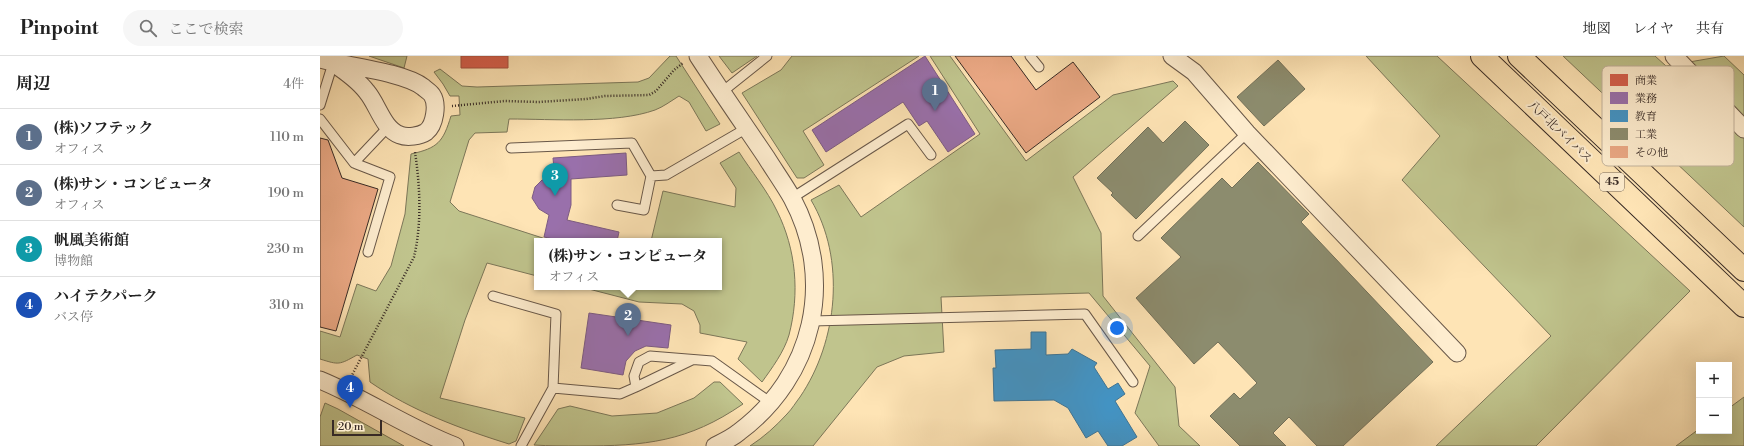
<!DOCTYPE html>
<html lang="ja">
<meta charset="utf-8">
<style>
body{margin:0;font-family:"Libre Bodoni","Noto Serif JP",serif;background:#f6f6f6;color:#222}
.controls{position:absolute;right:12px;bottom:12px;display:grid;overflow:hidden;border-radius:0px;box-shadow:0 4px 16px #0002}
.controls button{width:36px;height:36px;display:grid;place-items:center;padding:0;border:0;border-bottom:1px solid #e0e0e0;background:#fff;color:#222;font:20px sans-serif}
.scale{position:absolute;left:12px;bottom:10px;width:50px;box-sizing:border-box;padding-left:4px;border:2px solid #372a25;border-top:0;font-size:11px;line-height:14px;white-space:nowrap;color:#372a25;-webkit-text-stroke:3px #feedcf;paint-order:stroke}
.you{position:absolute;left:797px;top:272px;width:14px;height:14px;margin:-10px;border:3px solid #fff;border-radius:50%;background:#1a73e8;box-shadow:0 0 0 6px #1a73e833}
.badge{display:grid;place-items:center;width:26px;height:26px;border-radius:50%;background:#7c3aed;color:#fff;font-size:13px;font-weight:700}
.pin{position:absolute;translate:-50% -33px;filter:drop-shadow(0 1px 2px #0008)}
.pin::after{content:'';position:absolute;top:21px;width:14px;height:12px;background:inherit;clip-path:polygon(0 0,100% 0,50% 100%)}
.popup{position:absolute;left:214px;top:182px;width:188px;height:52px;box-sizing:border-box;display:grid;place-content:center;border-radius:0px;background:#fff;filter:drop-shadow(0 1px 3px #0005);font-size:13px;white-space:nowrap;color:#767676}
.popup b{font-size:15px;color:#222}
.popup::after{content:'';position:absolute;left:50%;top:100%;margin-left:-8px;border:8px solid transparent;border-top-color:#fff}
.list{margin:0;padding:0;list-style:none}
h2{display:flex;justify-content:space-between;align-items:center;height:52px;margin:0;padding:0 16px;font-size:17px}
h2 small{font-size:13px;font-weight:400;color:#767676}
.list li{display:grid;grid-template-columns:26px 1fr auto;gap:12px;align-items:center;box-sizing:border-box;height:56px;padding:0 16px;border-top:1px solid #e0e0e0}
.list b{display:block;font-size:15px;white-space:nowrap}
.list p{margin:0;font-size:13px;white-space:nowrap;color:#767676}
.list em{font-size:13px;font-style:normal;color:#767676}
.icon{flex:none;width:22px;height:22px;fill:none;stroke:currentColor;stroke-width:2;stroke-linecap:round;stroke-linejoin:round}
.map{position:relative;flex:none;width:1424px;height:390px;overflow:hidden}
header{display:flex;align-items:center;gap:24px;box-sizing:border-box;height:56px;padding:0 20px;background:#fff;border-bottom:1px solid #e0e0e0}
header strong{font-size:19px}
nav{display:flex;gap:22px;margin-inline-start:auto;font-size:14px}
.search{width:280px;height:36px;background:#f6f6f6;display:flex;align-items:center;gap:10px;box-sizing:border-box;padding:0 14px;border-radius:22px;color:#767676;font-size:15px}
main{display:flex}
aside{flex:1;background:#fff}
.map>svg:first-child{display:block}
.green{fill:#c0c48d;stroke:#7c7759}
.shops{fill:#d6604d;stroke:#a65041}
.offices{fill:#9970ab;stroke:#7c5b83}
.schools{fill:#4393c3;stroke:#3f7494}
.industry{fill:#8c8c6e;stroke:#726f58}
.building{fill:#eaa884;stroke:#372a25}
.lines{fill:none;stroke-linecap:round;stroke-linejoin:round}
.service-casing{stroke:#695849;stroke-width:11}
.minor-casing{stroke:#695849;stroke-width:19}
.trunk-casing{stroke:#372a25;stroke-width:24}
.path{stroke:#372a25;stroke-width:2.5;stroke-dasharray:1 2;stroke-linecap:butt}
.service{stroke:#feedcf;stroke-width:9}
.minor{stroke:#feedcf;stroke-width:17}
.trunk{stroke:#fee4b5;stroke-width:22}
.labels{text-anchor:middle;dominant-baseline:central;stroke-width:4;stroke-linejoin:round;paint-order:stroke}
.shield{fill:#feedcf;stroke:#736458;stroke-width:1}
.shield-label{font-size:11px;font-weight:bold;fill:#372a25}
.street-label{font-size:12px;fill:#372a25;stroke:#feedcf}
.key{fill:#feedcf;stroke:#c2b29c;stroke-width:1}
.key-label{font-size:11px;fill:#372a25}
</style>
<header>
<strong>Pinpoint</strong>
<div class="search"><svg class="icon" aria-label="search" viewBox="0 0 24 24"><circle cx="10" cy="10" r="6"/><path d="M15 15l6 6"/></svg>ここで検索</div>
<nav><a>地図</a><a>レイヤ</a><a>共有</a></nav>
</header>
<main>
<aside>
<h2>周辺<small>4件</small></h2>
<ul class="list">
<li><span class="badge" style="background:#5c6f8a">1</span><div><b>(株)ソフテック</b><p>オフィス</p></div><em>110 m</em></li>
<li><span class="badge" style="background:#5c6f8a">2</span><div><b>(株)サン・コンピュータ</b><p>オフィス</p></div><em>190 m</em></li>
<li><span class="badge" style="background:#0f9aa8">3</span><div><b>帆風美術館</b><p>博物館</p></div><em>230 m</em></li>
<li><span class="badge" style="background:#1a4fb4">4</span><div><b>ハイテクパーク</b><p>バス停</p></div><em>310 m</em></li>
</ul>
</aside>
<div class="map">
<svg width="1424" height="390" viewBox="0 0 1424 390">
<rect width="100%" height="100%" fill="#fee4b5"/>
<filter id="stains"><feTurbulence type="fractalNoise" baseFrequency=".005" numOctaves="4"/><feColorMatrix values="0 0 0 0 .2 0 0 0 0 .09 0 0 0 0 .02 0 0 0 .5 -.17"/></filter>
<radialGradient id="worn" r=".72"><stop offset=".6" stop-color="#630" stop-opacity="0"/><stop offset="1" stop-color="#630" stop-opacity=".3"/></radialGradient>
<path class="green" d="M49,0H87L84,12Z
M350,0H356L400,68L386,75L369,46L359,40C351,45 343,51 335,54C296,68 232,63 189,63L187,76L155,77L149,84L130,146L139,155L232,185H217V220L167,207L145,264L120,342L205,362L196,385L189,388C141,373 92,355 50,326L48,303L37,299C19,309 19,309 0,303V275L20,281L37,228L56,235L71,210L85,158L91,98C118,92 123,86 131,60L140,59L139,40H130L123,28L114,16L120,13L142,30L157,31L318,26L329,22Z
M399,0H437L412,17Z
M472,0H599L483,75L504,109L484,122H477L422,37L461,14Z
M610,0H630L706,105L793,39L853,25L858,30L753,121L781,177L783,240L855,331L859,370L880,390H839L815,357L830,310L769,237L621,241L624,296L584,300L557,311L493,390H430C444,381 456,370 467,358C472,353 476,346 480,341C518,285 526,203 491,144L519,129L541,161L660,78Z
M1046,0H1117L1370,235L1216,390H1116L1231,280L1082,124L1120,80Z
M1243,0H1335L1346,10L1404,0L1424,19V171Z
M419,96C431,115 447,134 457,155C476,193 480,237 469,279C464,296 452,312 442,326L418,303L427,286L380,277V269L374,255L362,248L319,246L261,231H399V185H331L343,135L415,151L416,132L400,107Z
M394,326H400L423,348C368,386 325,390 260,390C245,390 229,390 214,389L238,353L250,350L292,360L337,357L374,342Z
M1424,341V390H1356L1379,373V375H1409V352Z
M5,347L18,353L84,390H0V361Z"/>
<path class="shops" d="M141,0H188V12H141Z"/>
<path class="offices" d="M605,0L655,78L628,96L607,65L599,70L583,46L506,96L492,74Z
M306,97L307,119L251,123V149L247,164L299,176L297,185H242L224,181L229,159L219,153L212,142L215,131L222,124H235L233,102Z
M269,257L351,269L348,292L326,290L315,295L306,305L303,319L261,312Z"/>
<path class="schools" d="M711,276H726V299L748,298L752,293L777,307L774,311L788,333L798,327L805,338L795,345L817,381L802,390H788L778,375L766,382L748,352L734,344L674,345L673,312H676L675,294L711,293Z"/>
<path class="industry" d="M958,4L985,33L944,70L917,41Z
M865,65L889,89L816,163L791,139L793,137L777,122L828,71L843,87Z
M938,106L989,158L981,166L1113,306L1023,390H997L969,361L953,377L966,390H920L890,360L914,337L920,343L937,327L898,286L874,308L816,242L861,201L841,182L902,122L912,132Z"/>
<path class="building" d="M635,0H691L716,34L753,6L780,41L706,97Z
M0,82L8,84L22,122L58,133L16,275L0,271Z"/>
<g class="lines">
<g class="service-casing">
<path id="service" d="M710,0L719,11
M402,36L447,0
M0,49L13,7
M0,63L34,107L70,121L48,196
M191,92L312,87L331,120
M34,107L68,71
M472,142L588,68L611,99
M297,149L324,154L331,120L346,119L427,72
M818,180L927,77
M173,240L236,258L233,332
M492,265L765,258L813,326
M316,331L372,304
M201,390L233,332L300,338L316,331L314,320L319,306L330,300L392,305L451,347"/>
</g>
<g class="minor-casing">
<path id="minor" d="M378,0C400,34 423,67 446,101C454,114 464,128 472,142C516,224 494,320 419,376C412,382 403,386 395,390
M852,0L874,16L927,77L1137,297
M1354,0L1424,73
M0,3C25,10 84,16 103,31C105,33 110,36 112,39C118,48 115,69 106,76C100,80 87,82 80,79C63,73 58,49 47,36C38,24 25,15 13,7
M0,324C46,343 88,372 135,390"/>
</g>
<g class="trunk-casing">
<path id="trunk" d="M1162,0L1424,250
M1199,0L1424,214"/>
</g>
<path class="path" d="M132,50L185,45L218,46L266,43L285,40L329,39L336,35L354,14L363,7
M31,321L94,201C102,167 100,130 95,96"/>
<use href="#service" class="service"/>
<use href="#minor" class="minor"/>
<use href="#trunk" class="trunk"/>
</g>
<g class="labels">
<rect class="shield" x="1280" y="117" width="24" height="18" rx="3"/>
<g class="shield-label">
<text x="1292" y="126">45</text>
</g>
<g class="street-label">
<text transform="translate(1240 76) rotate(44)">八戸北バイパス</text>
</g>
</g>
<rect x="1282" y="10" width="132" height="100" rx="6" class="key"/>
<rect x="1290" y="18" width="18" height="12" fill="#d6604d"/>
<rect x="1290" y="36" width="18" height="12" fill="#9970ab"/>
<rect x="1290" y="54" width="18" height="12" fill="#4393c3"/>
<rect x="1290" y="72" width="18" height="12" fill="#8c8c6e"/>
<rect x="1290" y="90" width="18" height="12" fill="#eaa884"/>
<g class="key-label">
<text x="1315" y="28">商業</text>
<text x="1315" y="46">業務</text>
<text x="1315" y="64">教育</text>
<text x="1315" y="82">工業</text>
<text x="1315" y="100">その他</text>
</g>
<rect width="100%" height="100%" filter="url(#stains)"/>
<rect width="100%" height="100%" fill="url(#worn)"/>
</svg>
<div class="controls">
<button>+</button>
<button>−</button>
</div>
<div class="scale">20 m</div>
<div class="you"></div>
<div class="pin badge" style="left:615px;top:55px;background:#5c6f8a">1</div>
<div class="pin badge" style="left:308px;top:280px;background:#5c6f8a">2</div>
<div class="popup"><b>(株)サン・コンピュータ</b>オフィス</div>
<div class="pin badge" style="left:235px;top:140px;background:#0f9aa8">3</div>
<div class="pin badge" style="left:30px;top:352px;background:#1a4fb4">4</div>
</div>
</main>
